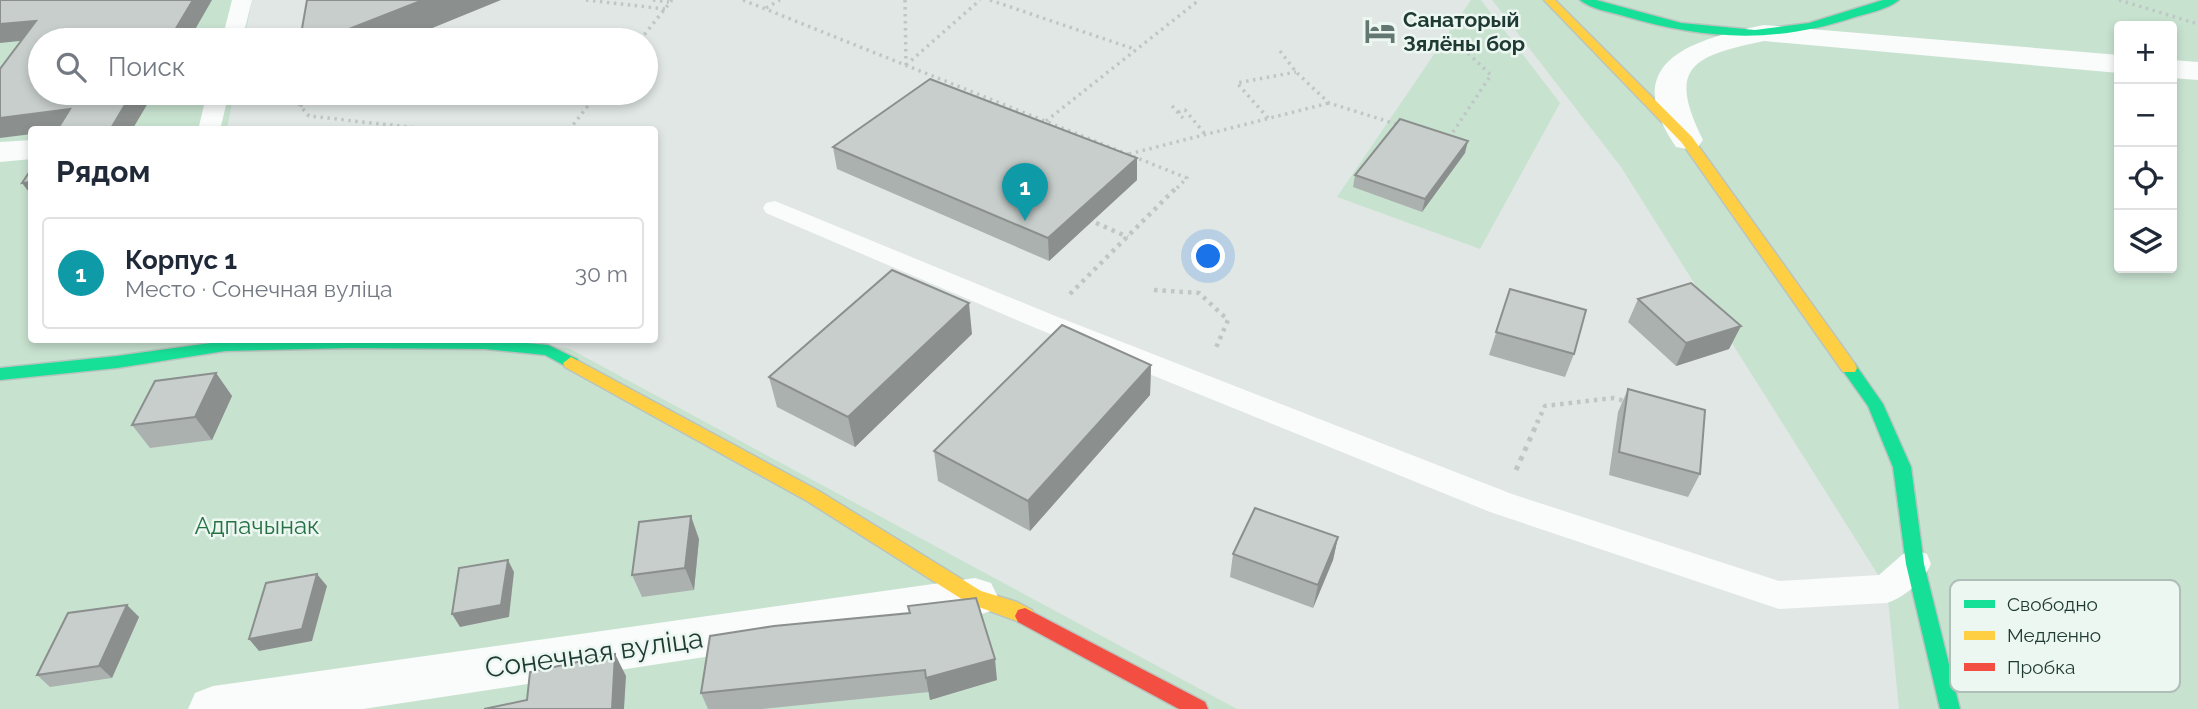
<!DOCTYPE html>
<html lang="ru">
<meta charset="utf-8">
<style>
body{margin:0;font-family:Raleway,sans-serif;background:#f6f6f7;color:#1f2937}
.controls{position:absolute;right:21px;top:21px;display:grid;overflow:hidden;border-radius:7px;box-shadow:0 4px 10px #0003}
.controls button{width:63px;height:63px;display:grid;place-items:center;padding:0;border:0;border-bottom:2px solid #e0e1e3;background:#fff;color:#1f2937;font:35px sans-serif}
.you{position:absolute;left:1209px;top:257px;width:24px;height:24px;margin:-18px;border:5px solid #fff;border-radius:50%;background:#1a73e8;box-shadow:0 0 0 10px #1a73e833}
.badge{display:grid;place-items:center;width:46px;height:46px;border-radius:50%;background:#2563eb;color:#fff;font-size:23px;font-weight:700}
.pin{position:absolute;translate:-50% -58px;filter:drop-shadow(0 2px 4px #0008)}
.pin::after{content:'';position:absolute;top:37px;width:24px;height:21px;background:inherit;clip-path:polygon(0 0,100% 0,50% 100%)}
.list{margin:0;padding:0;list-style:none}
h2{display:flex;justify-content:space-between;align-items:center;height:91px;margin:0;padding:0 28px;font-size:30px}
h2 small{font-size:23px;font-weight:400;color:#747a83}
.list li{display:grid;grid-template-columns:46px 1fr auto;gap:21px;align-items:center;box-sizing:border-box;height:112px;margin:0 14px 14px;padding:0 14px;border:2px solid #e0e1e3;border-radius:7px}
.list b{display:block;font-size:26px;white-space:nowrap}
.list p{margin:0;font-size:23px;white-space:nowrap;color:#747a83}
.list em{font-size:23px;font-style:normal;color:#747a83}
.icon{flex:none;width:38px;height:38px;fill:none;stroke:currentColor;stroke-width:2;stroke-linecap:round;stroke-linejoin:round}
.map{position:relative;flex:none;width:2198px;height:709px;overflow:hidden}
.search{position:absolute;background:#fff;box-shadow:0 4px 10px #0003;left:28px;top:28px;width:630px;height:77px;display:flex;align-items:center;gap:18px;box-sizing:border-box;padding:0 24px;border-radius:38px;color:#747a83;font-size:26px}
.panel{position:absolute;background:#fff;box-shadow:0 4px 10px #0003;left:28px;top:126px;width:630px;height:217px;border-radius:7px}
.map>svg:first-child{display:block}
.green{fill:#c8e2d0;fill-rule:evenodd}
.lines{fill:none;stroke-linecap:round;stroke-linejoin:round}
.fast-casing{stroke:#b9c4bf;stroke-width:3}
.slow-casing{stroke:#b9c4bf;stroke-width:3}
.jam-casing{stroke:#b9c4bf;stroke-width:3}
.path-far2{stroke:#bfc7c5;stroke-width:3.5;stroke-dasharray:2.5 4.5;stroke-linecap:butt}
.path-far1{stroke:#bfc7c5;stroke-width:4.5;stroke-dasharray:3.5 5;stroke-linecap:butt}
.path{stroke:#bfc7c5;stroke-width:5;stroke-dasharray:4.5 6;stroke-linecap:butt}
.lane{fill:#fafbfb;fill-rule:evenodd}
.street{fill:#fafbfb;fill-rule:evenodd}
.fast{fill:#16e098;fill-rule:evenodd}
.slow{fill:#ffcf43;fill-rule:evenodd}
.jam{fill:#f24e42;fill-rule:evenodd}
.wall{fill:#abb1af}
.shaded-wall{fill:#8b908e}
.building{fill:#c7cecb;stroke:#8b908e;stroke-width:2}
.labels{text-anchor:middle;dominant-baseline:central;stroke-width:5;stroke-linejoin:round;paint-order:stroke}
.far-poi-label{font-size:21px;font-weight:bold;fill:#1e3a33;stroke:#edf7f2;text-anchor:start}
.park-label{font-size:24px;fill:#277245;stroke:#edf7f2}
.near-street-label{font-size:28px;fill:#1e3a33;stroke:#edf7f2}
.key{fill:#edf7f2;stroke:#afbeb9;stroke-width:2}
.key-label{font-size:19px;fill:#1e3a33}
</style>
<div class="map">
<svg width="2198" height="709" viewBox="0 0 2198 709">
<rect width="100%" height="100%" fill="#e0e7e4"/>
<path class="green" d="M0,0H252L244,40H40V93H234L227,129L32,130V340H511L570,349L1237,709H0Z
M1471,0H1481L1560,103L1480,249L1337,197Z
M1492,0H2198V709H1899L1887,589L1621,167ZM2119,26H2172V268H2119Z"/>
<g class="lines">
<g class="fast-casing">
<path id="fast" d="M1580,0H1596L1681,23L1755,30L1809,23L1883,0H1899C1888,9 1869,13 1855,17C1774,44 1706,40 1624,16C1610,12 1591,9 1580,0Z
M272,340H494L548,345L577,359L579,363L571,369L545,355L485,349L351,348L225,351L117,368L0,380V368L117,356L225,341Z
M1849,362L1855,364L1883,404L1911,467L1924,564L1960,709H1940L1906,564L1893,467L1868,406L1841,368Z"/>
</g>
<g class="slow-casing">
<path id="slow" d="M1544,0H1555L1692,137L1855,364L1857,368L1855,372H1843L1682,143Z
M571,357L819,491L981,591L1017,602L1032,610L1035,616L1032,622L1025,624L968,603L807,501L565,367L563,363Z"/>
</g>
<g class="jam-casing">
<path id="jam" d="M1025,608L1205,702L1208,709H1179L1018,622L1015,616L1018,610Z"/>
</g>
<path class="path-far2" d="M586,0L665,9
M653,0L669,2
M743,0L1187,178L1175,190
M905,0L906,65
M990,0L1134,49
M2119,0L2198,24
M766,8L780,0
M504,40L547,35
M640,40L672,0
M1280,51L1296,72L1329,103L1399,125
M906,65L980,0
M289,93L309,116L435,130
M300,106L329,93
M1172,106L1183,118
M1178,112L1185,110L1205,134
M1268,118L1237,83L1296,72
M1046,121L1199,0
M569,130L598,93
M1449,138L1491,75L1453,39
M1129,154L1329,103"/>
<path class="path-far1" d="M1096,223L1128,237
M1154,290L1199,293L1228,320L1215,350
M1070,294L1176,188
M1537,423L1545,406L1613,398L1629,402"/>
<path class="path" d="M1516,470L1538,421"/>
<path class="lane" d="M232,0H252L242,40H222Z
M207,93H229L220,130H198Z
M775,201L1053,315L1512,494L1779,581L1879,575L1903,554L1915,550L1927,554L1931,564C1923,581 1905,597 1887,603L1779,609L1490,512L1033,327L766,213L763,208L766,203Z"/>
<path class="street" d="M1764,25L2119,55V73L1764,41C1693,56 1666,66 1703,140L1698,147L1687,149L1676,147C1616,60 1695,39 1764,25Z
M2172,60L2198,62V80L2172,78Z
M32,140V159L0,162V142Z
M975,578L991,583L998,597L991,611L975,616L363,709H188L195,693L213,686Z"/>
<use href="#fast" class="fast"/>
<use href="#slow" class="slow"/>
<use href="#jam" class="jam"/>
</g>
<path class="wall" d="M833,147L1137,158V180L1049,261L837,169Z
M1465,153L1422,212L1353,187L1355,175Z
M1510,289L1574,354L1565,377L1489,355Z
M1638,299L1741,326L1729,349L1676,366L1628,322Z
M972,334L855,447L777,407L769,377Z
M1151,365L1150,395L1030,531L938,481L934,451Z
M216,373L232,396L212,440L150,448L132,425Z
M1628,389L1700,474L1688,497L1609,475L1618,412Z
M1338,537L1333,560L1313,608L1230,577L1233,554Z
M699,539L694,590L642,597L632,575Z
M127,605L139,617L112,678L50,687L37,675Z
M710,636L997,680L930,700L929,692L762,709H708L701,693Z"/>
<path class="shaded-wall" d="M193,0H212L189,40H169Z
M423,0H501L403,40H321Z
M36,21L48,38L0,43V24Z
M132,93H159L153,102L148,103L132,130H110Z
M70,109L63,130H32V134L0,138V118Z
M1468,141L1465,153L1422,212L1425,199Z
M1137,158V180L1049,261L1048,238Z
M32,182V196L22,183Z
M969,303L972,334L855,447L848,417Z
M1741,326L1729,349L1676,366L1686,343Z
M1151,365L1150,395L1030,531L1028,501Z
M216,373L232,396L212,440L195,417Z
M691,516L699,539L694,590L685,568Z
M1338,537L1333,560L1313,608L1318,585Z
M508,560L514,572L509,617L460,627L452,614Z
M317,574L327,586L312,641L259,651L249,639Z
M127,605L139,617L112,678L99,666Z
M615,654L626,676L624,709H612Z
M995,659L997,680L930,700L926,678Z"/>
<path class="building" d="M0,0H193L169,40H40V93H132L110,130H57L70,109L0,118V69L36,21L0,24Z
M307,0H423L321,40H300Z
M930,79L1137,158L1048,238L833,147Z
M1400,119L1468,141L1425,199L1355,175Z
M32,168V182L22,183Z
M892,270L969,303L848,417L769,377Z
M1691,283L1741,326L1686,343L1638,299Z
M1510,289L1586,310L1574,354L1496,332Z
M1062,325L1151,365L1028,501L934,451Z
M216,373L195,417L132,425L155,381Z
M1628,389L1705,410L1700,474L1619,452Z
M1255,508L1338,537L1318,585L1233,554Z
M691,516L685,568L632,575L639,522Z
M508,560L501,605L452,614L459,568Z
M317,574L302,629L249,639L266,583Z
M976,598L995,659L926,678L925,670L701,693L710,636L774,626L910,613L908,606Z
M127,605L99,666L37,675L68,613Z
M615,654L612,709H484L527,700L530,672Z"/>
<defs>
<g id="hotel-bare" transform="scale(2.415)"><path d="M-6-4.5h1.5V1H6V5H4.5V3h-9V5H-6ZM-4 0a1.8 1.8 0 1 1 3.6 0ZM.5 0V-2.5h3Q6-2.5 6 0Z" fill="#627771" stroke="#edf7f2" stroke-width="2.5" paint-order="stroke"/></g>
</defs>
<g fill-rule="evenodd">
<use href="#hotel-bare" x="1380" y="31"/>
</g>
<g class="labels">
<g class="far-poi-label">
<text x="1403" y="19">Санаторый<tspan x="1403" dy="24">Зялёны бор</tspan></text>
</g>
<g class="park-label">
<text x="257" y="525">Адпачынак</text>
</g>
<g class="near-street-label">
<text transform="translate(594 653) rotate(-8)">Сонечная вуліца</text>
</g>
</g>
<rect x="1950" y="580" width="230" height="112" rx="10" class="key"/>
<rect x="1964" y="600" width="31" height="8" fill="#16e098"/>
<rect x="1964" y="631" width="31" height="9" fill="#ffcf43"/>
<rect x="1964" y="663" width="31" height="8" fill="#f24e42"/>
<g class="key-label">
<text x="2007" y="611">Свободно</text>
<text x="2007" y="642">Медленно</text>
<text x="2007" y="674">Пробка</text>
</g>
</svg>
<div class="controls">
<button>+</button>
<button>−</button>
<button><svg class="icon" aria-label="locate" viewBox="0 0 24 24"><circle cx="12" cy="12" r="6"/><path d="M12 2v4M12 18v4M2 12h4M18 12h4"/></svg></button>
<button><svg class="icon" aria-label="layers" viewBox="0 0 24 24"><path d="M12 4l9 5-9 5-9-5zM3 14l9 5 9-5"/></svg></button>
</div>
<div class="you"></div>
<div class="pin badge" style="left:1025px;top:221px;background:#0f9aa8">1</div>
<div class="search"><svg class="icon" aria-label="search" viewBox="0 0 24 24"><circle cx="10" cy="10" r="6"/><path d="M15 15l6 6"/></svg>Поиск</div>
<section class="panel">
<h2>Рядом<small></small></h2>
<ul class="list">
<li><span class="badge" style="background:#0f9aa8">1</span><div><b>Корпус 1</b><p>Место · Сонечная вуліца</p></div><em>30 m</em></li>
</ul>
</section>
</div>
